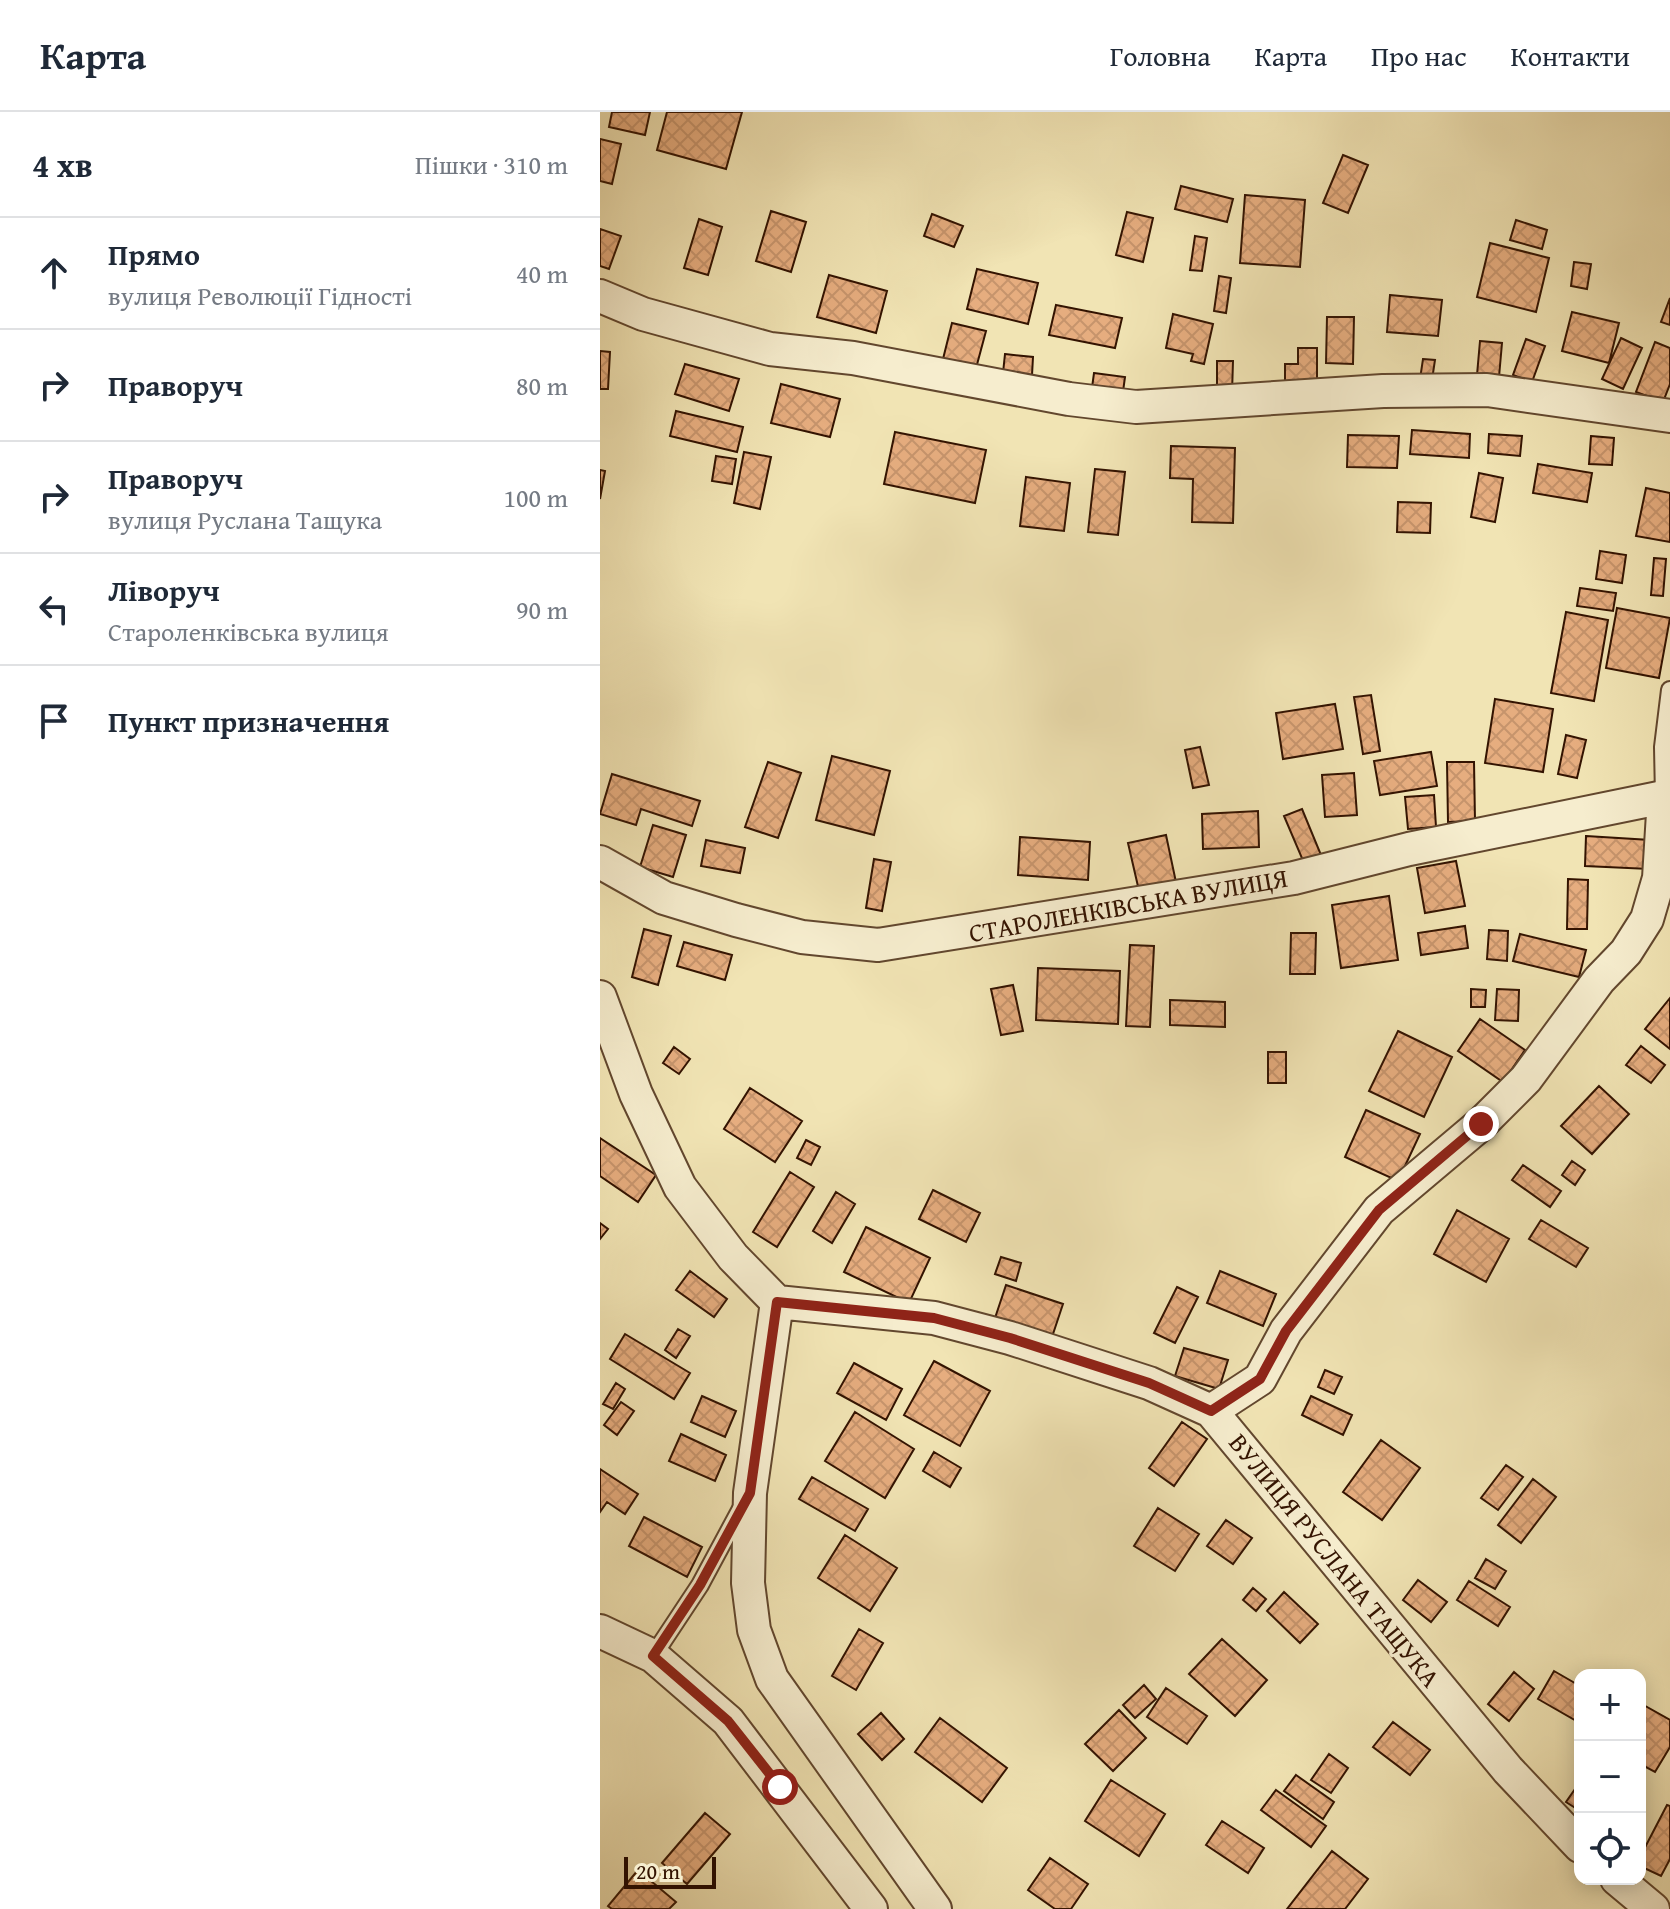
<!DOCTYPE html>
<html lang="uk">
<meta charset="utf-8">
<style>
body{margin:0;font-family:"Gentium Book Plus",serif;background:#f2f2f3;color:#1f2937}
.controls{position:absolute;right:24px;bottom:24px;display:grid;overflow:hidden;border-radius:16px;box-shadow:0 4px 20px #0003}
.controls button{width:72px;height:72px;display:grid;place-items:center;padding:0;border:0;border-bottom:2px solid #e0e1e3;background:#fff;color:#1f2937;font:40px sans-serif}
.scale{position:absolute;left:24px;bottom:20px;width:92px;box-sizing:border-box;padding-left:8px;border:4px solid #331301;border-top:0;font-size:22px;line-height:28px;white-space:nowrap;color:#331301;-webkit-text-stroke:6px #f6edce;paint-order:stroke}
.stop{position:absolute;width:24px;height:24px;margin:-18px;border:6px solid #8f2418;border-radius:50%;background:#fff}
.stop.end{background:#8f2418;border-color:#fff;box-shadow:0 2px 8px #0008}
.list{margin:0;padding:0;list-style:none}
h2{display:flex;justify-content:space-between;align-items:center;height:104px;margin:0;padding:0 32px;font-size:34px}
h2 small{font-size:26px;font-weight:400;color:#747a83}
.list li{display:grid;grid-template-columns:52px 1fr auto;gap:24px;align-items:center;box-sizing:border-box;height:112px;padding:0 32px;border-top:2px solid #e0e1e3}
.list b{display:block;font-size:30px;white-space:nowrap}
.list p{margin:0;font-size:26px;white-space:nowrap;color:#747a83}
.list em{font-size:26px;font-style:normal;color:#747a83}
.icon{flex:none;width:44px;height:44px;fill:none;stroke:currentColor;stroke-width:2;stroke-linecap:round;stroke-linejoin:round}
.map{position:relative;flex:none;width:1070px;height:1797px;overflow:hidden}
header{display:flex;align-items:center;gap:48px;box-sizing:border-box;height:112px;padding:0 40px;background:#fff;border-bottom:2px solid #e0e1e3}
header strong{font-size:38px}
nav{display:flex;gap:44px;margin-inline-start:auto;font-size:28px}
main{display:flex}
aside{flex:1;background:#fff}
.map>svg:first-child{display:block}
.building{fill:url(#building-cross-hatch);stroke:#331301;stroke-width:2}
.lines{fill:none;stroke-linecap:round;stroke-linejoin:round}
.lane-casing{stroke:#62472e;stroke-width:20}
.street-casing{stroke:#62472e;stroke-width:36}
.lane{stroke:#f6edce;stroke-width:16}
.street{stroke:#f6edce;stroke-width:32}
.route{stroke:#8f2418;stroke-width:10}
.labels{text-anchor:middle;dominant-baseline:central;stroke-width:6;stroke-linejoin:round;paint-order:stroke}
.street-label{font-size:26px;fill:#331301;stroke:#f6edce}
</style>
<header>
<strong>Карта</strong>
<nav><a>Головна</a><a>Карта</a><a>Про нас</a><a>Контакти</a></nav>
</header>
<main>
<aside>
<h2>4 хв<small>Пішки · 310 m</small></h2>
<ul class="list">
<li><svg class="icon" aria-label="ahead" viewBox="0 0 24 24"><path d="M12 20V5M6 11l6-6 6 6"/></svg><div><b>Прямо</b><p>вулиця Революції Гідності</p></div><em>40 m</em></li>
<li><svg class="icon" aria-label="right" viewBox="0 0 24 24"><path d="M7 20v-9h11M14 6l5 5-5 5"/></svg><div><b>Праворуч</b></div><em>80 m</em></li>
<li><svg class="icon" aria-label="right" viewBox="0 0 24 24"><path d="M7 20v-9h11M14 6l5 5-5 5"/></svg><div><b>Праворуч</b><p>вулиця Руслана Тащука</p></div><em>100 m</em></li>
<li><svg class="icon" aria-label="left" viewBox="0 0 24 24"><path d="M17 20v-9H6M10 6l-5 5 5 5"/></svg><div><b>Ліворуч</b><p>Староленківська вулиця</p></div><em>90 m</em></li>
<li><svg class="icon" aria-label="arrive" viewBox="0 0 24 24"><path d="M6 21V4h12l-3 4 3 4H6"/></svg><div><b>Пункт призначення</b></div></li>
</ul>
</aside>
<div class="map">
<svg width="1070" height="1797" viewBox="0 0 1070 1797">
<defs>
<pattern id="building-cross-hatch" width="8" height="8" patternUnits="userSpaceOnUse" patternTransform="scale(2)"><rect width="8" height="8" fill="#e6ad7f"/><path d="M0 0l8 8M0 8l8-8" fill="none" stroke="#c6946c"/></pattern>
</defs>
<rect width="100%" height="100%" fill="#f1e4b4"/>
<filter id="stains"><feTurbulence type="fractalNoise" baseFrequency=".0025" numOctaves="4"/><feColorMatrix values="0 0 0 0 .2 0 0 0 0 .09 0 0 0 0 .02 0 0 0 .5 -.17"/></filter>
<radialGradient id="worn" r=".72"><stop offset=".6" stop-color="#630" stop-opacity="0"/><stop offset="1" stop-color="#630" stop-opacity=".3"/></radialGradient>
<path class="building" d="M12,0H50L45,23L9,15Z
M67,0H142L126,57L57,38Z
M0,27L21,32L12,72L0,69Z
M743,43L768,53L748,101L723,91Z
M581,74L633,87L627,110L575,97Z
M645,83L705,88L700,155L640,151Z
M171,99L206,110L191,160L156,149Z
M527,100L553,106L543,150L516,143Z
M332,102L363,114L354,135L324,124Z
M99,107L122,115L108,163L84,156Z
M916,108L947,118L942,137L910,128Z
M0,117L21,124L9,157L0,154Z
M595,124L607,126L602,159L590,158Z
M890,131L949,146L936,200L877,185Z
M974,150L991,152L987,177L971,174Z
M377,157L438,171L428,212L367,197Z
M229,163L287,179L276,221L217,205Z
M619,164L631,166L626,201L614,199Z
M790,183L842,188L838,224L787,220Z
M1070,186V213L1061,210Z
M456,193L522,206L515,236L449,223Z
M972,200L1019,211L1009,251L962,239Z
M573,202L613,212L604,252L591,249L593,242L566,236Z
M727,205H754L753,252L726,251Z
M352,211L386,219L375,260L342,251Z
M1021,226L1042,236L1023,277L1002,267Z
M926,227L945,234L932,270L913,263Z
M880,229L902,231L899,265L877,263Z
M1055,230L1070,236V272L1063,290L1036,280Z
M698,236H717V270H685V252H698Z
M0,239L10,240L8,277H0Z
M405,242L433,245L432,263L403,261Z
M823,247L835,248L832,268L820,267Z
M617,249H633L632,281H617Z
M85,252L139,267L129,299L75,282Z
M494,261L525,265L522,287L491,283Z
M181,272L240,287L230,325L171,311Z
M76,299L143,315L137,340L70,324Z
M812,318L870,322L869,346L810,342Z
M295,320L386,338L375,391L284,372Z
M889,322L922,324L920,344L888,341Z
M748,323L799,324L797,356L747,355Z
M991,324L1014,326L1012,353L989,352Z
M571,334L635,336L633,411L592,410L593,367L570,366Z
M144,340L171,345L160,397L134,391Z
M116,344L136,347L132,372L112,369Z
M938,352L992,361L987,390L933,381Z
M495,357L525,360L518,423L488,420Z
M0,358L5,359L0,387Z
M879,361L903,366L895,410L871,405Z
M426,365L470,371L464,419L420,414Z
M1046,376L1070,381V430L1036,424Z
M798,390L831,391L830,421L797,420Z
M1000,439L1026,443L1022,471L996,467Z
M1054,446L1066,447L1063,484L1051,483Z
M980,476L1016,481L1013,499L977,494Z
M1017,496L1070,506L1059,566L1006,556Z
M966,500L1008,508L994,589L951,581Z
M771,583L780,639L763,642L754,585Z
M895,587L953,597L943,660L885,651Z
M735,592L743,637L683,647L676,601Z
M966,623L986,628L977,666L958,662Z
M600,635L609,673L593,676L585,638Z
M831,640L837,674L780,683L774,649Z
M232,644L290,659L274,723L216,708Z
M168,650L201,661L178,726L145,715Z
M847,650H874L875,709L848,710Z
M754,661L757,703L725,705L722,663Z
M12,662L100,689L92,714L41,697L36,713L0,702Z
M834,683L836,715L808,717L805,685Z
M702,697L721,743L704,751L684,704Z
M658,699L659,735L603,737L602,702Z
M53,713L86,723L73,765L40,755Z
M566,723L577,775L540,783L528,731Z
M986,724L1050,728L1049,757L985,754Z
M420,725L490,730L488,768L418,763Z
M106,728L145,736L140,761L101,754Z
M274,747L291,750L282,799L266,796Z
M856,749L865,794L825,801L817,756Z
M968,767L988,768L987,817H967Z
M789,784L798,848L741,856L732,793Z
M865,814L868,836L821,843L818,821Z
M44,817L71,824L58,873L32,865Z
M889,818L908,819L907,849L887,847Z
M691,821H716L715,862H690Z
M920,822L986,838L979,865L913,849Z
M84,830L132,843L125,868L77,854Z
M530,833L554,834L550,915L526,914Z
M438,856L520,859L518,912L436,908Z
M413,873L423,919L401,923L391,877Z
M871,877L886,878L885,895H871Z
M897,877L919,878L918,909L895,908Z
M1070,886V937L1045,917Z
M570,888L625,890V915L570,913Z
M880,907L925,938L903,970L858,939Z
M798,919L852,945L824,1005L769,979Z
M1041,934L1065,953L1051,971L1026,953Z
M74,935L90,947L79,962L63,951Z
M668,940H686V971H668Z
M999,974L1029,1002L992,1042L961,1014Z
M150,976L202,1009L175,1050L124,1017Z
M766,998L820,1022L798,1069L745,1045Z
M0,1026L56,1063L38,1090L0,1064Z
M206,1028L220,1035L211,1053L197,1046Z
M972,1049L985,1058L975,1073L962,1063Z
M923,1053L961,1079L950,1095L912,1068Z
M190,1060L214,1075L177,1135L153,1120Z
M333,1078L380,1101L366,1130L319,1107Z
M236,1080L255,1092L232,1131L213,1119Z
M857,1098L909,1127L886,1170L834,1142Z
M941,1108L988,1136L976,1155L929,1127Z
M0,1111L8,1117L0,1127Z
M266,1115L330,1146L309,1191L244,1160Z
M401,1145L421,1151L416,1169L395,1162Z
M90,1159L127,1187L114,1205L76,1178Z
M620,1159L676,1182L663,1214L607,1191Z
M406,1173L463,1192L452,1225L395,1206Z
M577,1175L598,1185L575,1231L554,1221Z
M78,1217L90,1224L76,1246L65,1238Z
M25,1222L90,1261L74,1287L10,1247Z
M584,1236L628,1248L619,1277L575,1264Z
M334,1249L390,1279L360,1334L304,1303Z
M254,1251L302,1277L286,1308L237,1281Z
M725,1258L742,1265L734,1282L718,1275Z
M16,1271L25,1277L13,1297L3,1292Z
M102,1284L136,1299L125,1325L91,1310Z
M711,1284L752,1303L743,1323L702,1303Z
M21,1290L34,1299L17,1323L4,1313Z
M255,1300L314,1337L285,1386L225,1349Z
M582,1310L607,1327L574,1374L549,1356Z
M81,1322L126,1343L115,1369L69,1349Z
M781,1328L820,1356L782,1408L743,1380Z
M334,1340L361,1356L350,1375L323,1359Z
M906,1353L923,1365L898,1398L881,1386Z
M0,1357L38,1382L25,1402L7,1390L0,1400Z
M212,1365L268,1397L255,1419L199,1387Z
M933,1367L956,1385L921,1431L898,1413Z
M558,1396L599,1422L575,1459L534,1434Z
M44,1405L102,1435L87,1465L29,1434Z
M626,1408L652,1426L633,1452L607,1434Z
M245,1423L297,1456L270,1499L218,1466Z
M886,1447L906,1459L895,1477L875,1466Z
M818,1468L847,1490L831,1510L803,1488Z
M869,1469L910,1495L898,1514L857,1488Z
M653,1476L666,1487L656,1499L643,1488Z
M684,1480L718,1512L700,1531L667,1499Z
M259,1517L283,1531L256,1578L232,1564Z
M622,1527L667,1568L635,1604L589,1562Z
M954,1559L980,1574V1611L938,1587Z
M914,1560L934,1577L909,1609L888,1592Z
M544,1573L556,1587L535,1606L523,1593Z
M566,1576L607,1604L587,1632L547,1605Z
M1040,1591L1070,1608V1635L1055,1660L1040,1652Z
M519,1598L546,1626L513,1659L485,1632Z
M281,1601L304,1627L282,1648L258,1622Z
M340,1606L407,1656L382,1690L315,1640Z
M793,1610L830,1638L810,1663L773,1635Z
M729,1642L748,1656L731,1681L711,1668Z
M696,1663L734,1690L723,1707L684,1679Z
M511,1668L565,1702L539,1744L485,1709Z
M980,1670V1699L966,1690Z
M676,1678L726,1714L711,1735L661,1698Z
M1067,1693L1070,1694V1747L1061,1764L1040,1754V1745Z
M105,1701L130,1722L87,1772L62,1751Z
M622,1709L664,1736L648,1761L606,1733Z
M732,1739L768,1767L745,1797H687Z
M450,1746L488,1772L471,1797H455L428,1778Z
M38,1758L76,1790L69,1797H12L8,1794Z"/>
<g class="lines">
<g class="lane-casing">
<path id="lane" d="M1064,685L1063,635L1070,578
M53,1544L100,1473L143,1393"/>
</g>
<g class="street-casing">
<path id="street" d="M0,184L43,202L170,237L253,246L469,287L536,295L783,279L887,278L1070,304
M0,750L64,786L136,808L202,825L278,833L694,766L809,737L1064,685
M0,885L36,982L80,1075L133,1145L177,1190L334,1206L410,1226L549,1271L611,1299L908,1658L980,1734
M177,1190L150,1381L148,1471L154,1518L172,1567L335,1797
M611,1299L660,1267L686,1219L779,1098L881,1012L926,967L999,868L1026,840L1047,807L1059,766L1064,685H1070
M0,1519L53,1544L128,1609L271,1797
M1017,1767L1053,1797"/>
</g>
<use href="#lane" class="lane"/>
<use href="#street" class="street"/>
</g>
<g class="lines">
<path class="route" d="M180,1675L128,1609L53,1544L100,1473L150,1381L177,1190L334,1206L410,1226L549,1271L611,1299L660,1267L686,1219L779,1098L881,1012"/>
</g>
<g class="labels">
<g class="street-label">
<text transform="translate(528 793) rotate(-10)">СТАРОЛЕНКІВСЬКА ВУЛИЦЯ</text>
<text transform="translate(735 1448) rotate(51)">ВУЛИЦЯ РУСЛАНА ТАЩУКА</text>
</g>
</g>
<rect width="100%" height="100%" filter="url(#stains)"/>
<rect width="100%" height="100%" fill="url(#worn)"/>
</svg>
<div class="controls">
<button>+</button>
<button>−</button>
<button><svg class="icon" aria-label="locate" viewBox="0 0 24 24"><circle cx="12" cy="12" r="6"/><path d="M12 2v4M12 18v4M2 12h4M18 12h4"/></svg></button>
</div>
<div class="scale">20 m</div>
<div class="stop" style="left:180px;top:1675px"></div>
<div class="stop end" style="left:881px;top:1012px"></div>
</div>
</main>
